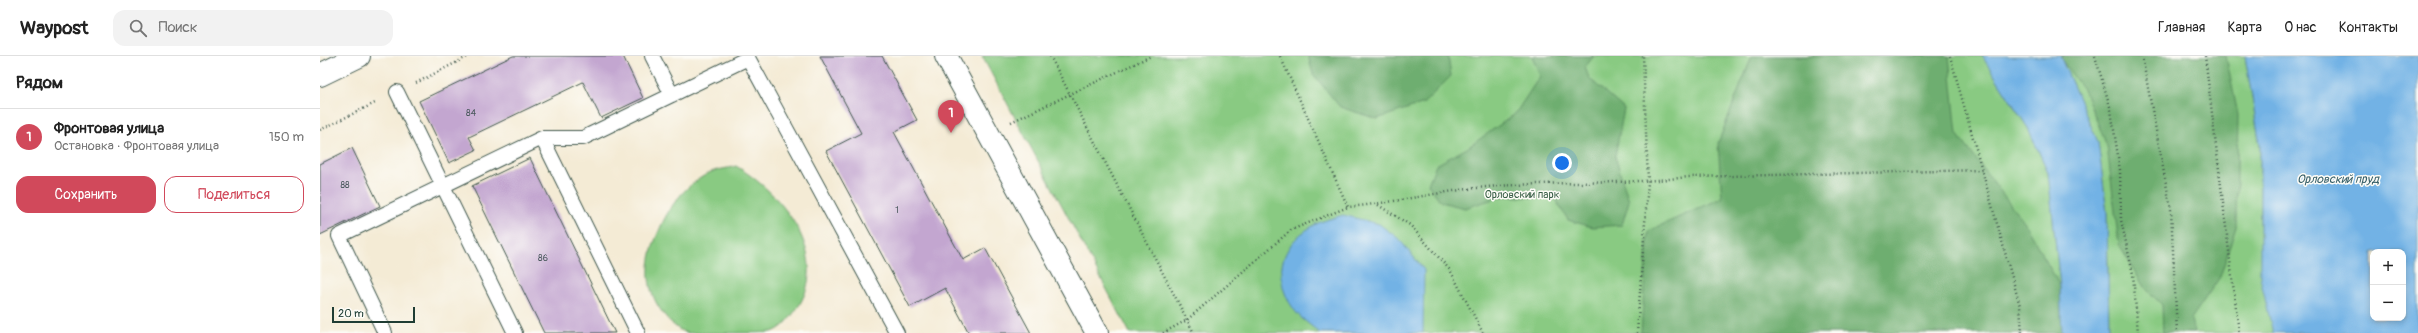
<!DOCTYPE html>
<html lang="ru">
<meta charset="utf-8">
<style>
body{margin:0;font-family:Pangolin,sans-serif;background:#f2f2f2;color:#222}
.controls{position:absolute;right:12px;bottom:12px;display:grid;overflow:hidden;border-radius:8px;box-shadow:0 2px 6px #0003}
.controls button{width:36px;height:36px;display:grid;place-items:center;padding:0;border:0;border-bottom:1px solid #e0e0e0;background:#fff;color:#222;font:20px sans-serif}
.scale{position:absolute;left:12px;bottom:10px;width:83px;box-sizing:border-box;padding-left:4px;border:2px solid #1f3d34;border-top:0;font-size:11px;line-height:14px;white-space:nowrap;color:#1f3d34;-webkit-text-stroke:3px #fdfcf7;paint-order:stroke}
.you{position:absolute;left:1242px;top:107px;width:14px;height:14px;margin:-10px;border:3px solid #fff;border-radius:50%;background:#1a73e8;box-shadow:0 0 0 6px #1a73e833}
.badge{display:grid;place-items:center;width:26px;height:26px;border-radius:50%;background:#d1495b;color:#fff;font-size:13px;font-weight:700}
.pin{position:absolute;translate:-50% -33px;filter:drop-shadow(0 1px 2px #0008)}
.pin::after{content:'';position:absolute;top:21px;width:14px;height:12px;background:inherit;clip-path:polygon(0 0,100% 0,50% 100%)}
.list{margin:0;padding:0;list-style:none}
h2{display:flex;justify-content:space-between;align-items:center;height:52px;margin:0;padding:0 16px;font-size:17px}
h2 small{font-size:13px;font-weight:400;color:#767676}
.list li{display:grid;grid-template-columns:26px 1fr auto;gap:12px;align-items:center;box-sizing:border-box;height:56px;padding:0 16px;border-top:1px solid #e0e0e0}
.list b{display:block;font-size:15px;white-space:nowrap}
.list p{margin:0;font-size:13px;white-space:nowrap;color:#767676}
.list em{font-size:13px;font-style:normal;color:#767676}
.actions{display:flex;gap:8px;padding:12px 16px}
.actions a{flex:1;padding:9px 0;border:1px solid #d1495b;border-radius:12px;text-align:center;font-size:14px;color:#d1495b}
.actions .main{background:#d1495b;color:#fff}
.icon{flex:none;width:22px;height:22px;fill:none;stroke:currentColor;stroke-width:2;stroke-linecap:round;stroke-linejoin:round}
.map{position:relative;flex:none;width:2098px;height:277px;overflow:hidden}
header{display:flex;align-items:center;gap:24px;box-sizing:border-box;height:56px;padding:0 20px;background:#fff;border-bottom:1px solid #e0e0e0}
header strong{font-size:19px}
nav{display:flex;gap:22px;margin-inline-start:auto;font-size:14px}
.search{width:280px;height:36px;background:#f2f2f2;display:flex;align-items:center;gap:10px;box-sizing:border-box;padding:0 14px;border-radius:12px;color:#767676;font-size:15px}
main{display:flex}
aside{flex:1;background:#fff}
.map>svg:first-child{display:block}
.green{fill:#89ca82;stroke:#54845b}
.forest{fill:#6eae70;stroke:#467652}
.water{fill:#72b2e5;stroke:#48788c;fill-rule:evenodd}
.building{fill:#c3a6d0}
.lines{fill:none;stroke-linecap:round;stroke-linejoin:round}
.lane-casing{stroke:#3f574c;stroke-width:16}
.secondary-casing{stroke:#3f574c;stroke-width:24}
.primary-casing{stroke:#3f574c;stroke-width:24}
.path{stroke:#3f574c;stroke-width:2.5;stroke-dasharray:1 3;stroke-linecap:butt}
.lane{stroke:#fff;stroke-width:14}
.secondary{stroke:#fff;stroke-width:22}
.primary{stroke:#fff;stroke-width:22}
.labels{text-anchor:middle;dominant-baseline:central;stroke-width:3;stroke-linejoin:round;paint-order:stroke}
.number-label{font-size:9px;fill:#48575b}
.park-label{font-size:11px;fill:#3a6048;stroke:#fdfcf7}
.water-label{font-size:12px;font-style:italic;fill:#386069;stroke:#fdfcf7}
</style>
<header>
<strong>Waypost</strong>
<div class="search"><svg class="icon" aria-label="search" viewBox="0 0 24 24"><circle cx="10" cy="10" r="6"/><path d="M15 15l6 6"/></svg>Поиск</div>
<nav><a>Главная</a><a>Карта</a><a>О нас</a><a>Контакты</a></nav>
</header>
<main>
<aside>
<h2>Рядом<small></small></h2>
<ul class="list">
<li><span class="badge">1</span><div><b>Фронтовая улица</b><p>Остановка · Фронтовая улица</p></div><em>150 m</em></li>
</ul>
<div class="actions"><a class="main">Сохранить</a><a>Поделиться</a></div>
</aside>
<div class="map">
<svg width="2098" height="277" viewBox="0 0 2098 277">
<rect width="100%" height="100%" fill="#fdfcf7"/>
<filter id="ink" filterUnits="userSpaceOnUse"><feTurbulence type="fractalNoise" baseFrequency=".025" numOctaves="2"/><feDisplacementMap in="SourceGraphic" scale="8" xChannelSelector="R" yChannelSelector="G"/><feConvolveMatrix kernelMatrix="1 2 1 2 8 2 1 2 1" color-interpolation-filters="sRGB"/></filter>
<filter id="wash" filterUnits="userSpaceOnUse"><feTurbulence type="fractalNoise" baseFrequency=".012" numOctaves="4" result="noise"/><feDisplacementMap in="SourceGraphic" scale="16" xChannelSelector="R" yChannelSelector="G"/><feGaussianBlur stdDeviation="0.9" result="paint"/><feColorMatrix in="noise" values="0 0 0 0 0 0 0 0 0 0 0 0 0 0 0 0 0 1.4 0 .05"/><feComposite in="paint" operator="in"/></filter>
<g filter="url(#wash)">
<rect width="100%" height="100%" fill="#f4ebd5"/>
<path class="green" d="M662,0H1662L1708,72L1728,116L1740,230L1742,277H810Z
M1740,0H1925L1940,89V167L1953,277H1789L1787,157L1778,86Z
M416,110C462,137 514,201 476,254C469,263 464,272 452,276C441,277 422,277 410,277C397,277 381,277 368,277C360,276 351,267 346,261C324,235 325,207 338,177C348,152 363,131 387,118C395,113 407,113 416,110Z"/>
<path class="forest" d="M988,0H1128L1131,20L1104,47L1057,63L1020,51L993,18Z
M1212,0H1274L1265,11L1269,22L1304,53L1295,100L1309,145L1302,169L1272,171L1248,164L1235,143L1183,140L1145,152L1121,146L1108,128L1116,109L1147,92L1195,58L1220,20Z
M1432,0H1629L1637,78L1704,166L1740,230L1742,277H1321L1328,175L1402,142L1398,87Z
M1741,0H1906L1918,59L1916,171L1900,221L1871,263L1874,277H1843L1842,249L1824,231L1799,189L1787,90L1765,36L1743,6Z"/>
<path class="water" d="M1662,0H1740L1778,86L1787,157L1789,277H1742L1740,230L1728,116L1708,72Z
M1925,0H2098V277H1953L1940,221V89ZM2053,196H2083V262H2053Z
M1023,159L1059,168L1079,183L1104,214L1103,277H1000C991,269 979,262 973,252C952,222 960,189 991,171C1000,165 1013,162 1023,159Z"/>
<g id="blocks">
<path class="building" d="M193,0H303L323,42L281,62L263,26L149,81L156,94L129,107L99,45Z
M500,0H562L597,64L574,76L643,204L665,192L711,277H649L625,232L590,251L506,95L541,77Z
M32,92L60,150L0,179V108Z
M210,102L295,277H224L170,167L152,130Z"/>
</g>
</g>
<g filter="url(#ink)">
<use href="#blocks" fill-opacity="0" stroke="#3f574c" stroke-width="1"/>
<g class="lines">
<g class="lane-casing">
<path id="lane" d="M332,0L352,39
M427,0L577,277
M77,36L195,277
M222,82L318,277
M65,277L19,180L222,82H263L428,2"/>
</g>
<g class="secondary-casing">
<path id="secondary" d="M626,0L777,277"/>
</g>
<g class="primary-casing">
<path id="primary" d="M0,19L39,0"/>
</g>
<path class="path" d="M730,0L874,277
M960,0L1028,151C1074,147 1120,135 1167,131C1234,125 1301,129 1368,121L1662,114L1700,250L1702,277
M1630,0L1662,114
M1775,0L1791,54L1800,114L1801,164L1813,218L1818,277
M1822,0L1851,154L1857,277
M1885,0L1919,277
M96,27L149,0
M691,66L831,0
M0,74L57,46
M1058,149L1090,169L1130,214L1163,277
M843,277L867,264L971,174L1028,151
M1317,277L1328,126L1323,0"/>
<use href="#lane" class="lane"/>
<use href="#secondary" class="secondary"/>
<use href="#primary" class="primary"/>
</g>
</g>
<g class="labels">
<g class="number-label">
<text x="151" y="57">84</text>
<text x="25" y="129">88</text>
<text x="577" y="154">1</text>
<text x="223" y="202">86</text>
</g>
<g class="park-label">
<text x="1202" y="138">Орловский парк</text>
</g>
<g class="water-label">
<text x="2018" y="123">Орловский пруд</text>
</g>
</g>
</svg>
<div class="controls">
<button>+</button>
<button>−</button>
</div>
<div class="scale">20 m</div>
<div class="you"></div>
<div class="pin badge" style="left:631px;top:77px">1</div>
</div>
</main>
